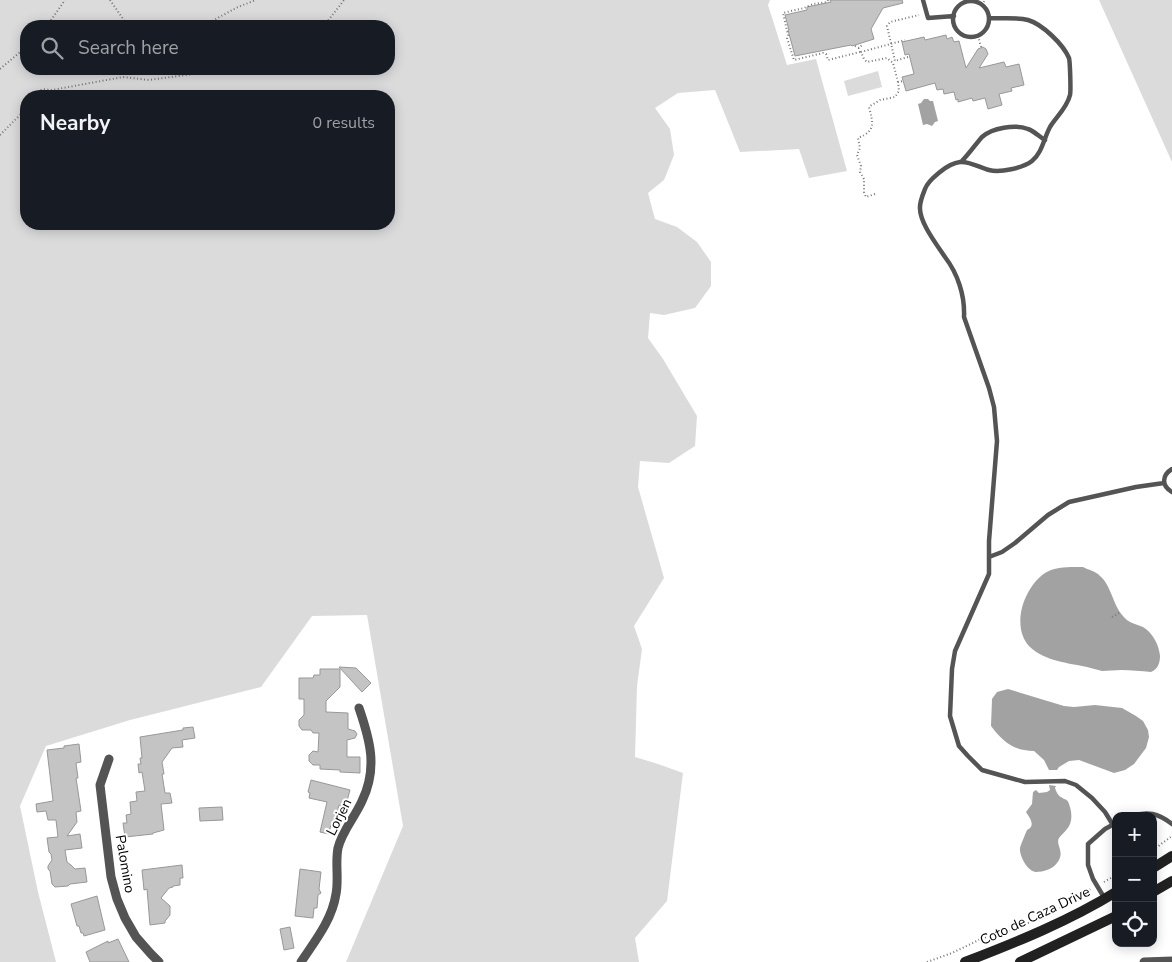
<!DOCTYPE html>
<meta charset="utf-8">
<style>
body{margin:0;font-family:"Nunito Sans",sans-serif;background:#20242c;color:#f1f3f6}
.controls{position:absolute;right:15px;bottom:15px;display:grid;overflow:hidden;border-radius:10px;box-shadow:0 2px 12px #0003}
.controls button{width:45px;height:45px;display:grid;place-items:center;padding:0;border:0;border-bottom:1px solid #363941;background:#171b24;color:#f1f3f6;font:25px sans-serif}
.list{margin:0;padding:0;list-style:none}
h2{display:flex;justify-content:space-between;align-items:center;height:65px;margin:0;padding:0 20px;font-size:21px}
h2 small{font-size:16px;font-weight:400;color:#9ea1a6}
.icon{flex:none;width:28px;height:28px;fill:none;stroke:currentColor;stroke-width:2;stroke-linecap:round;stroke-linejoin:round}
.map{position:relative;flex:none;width:1172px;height:962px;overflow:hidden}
.search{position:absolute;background:#171b24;box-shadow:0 2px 12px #0003;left:20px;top:20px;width:375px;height:55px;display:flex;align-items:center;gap:12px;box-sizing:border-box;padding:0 18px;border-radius:20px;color:#9ea1a6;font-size:19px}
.panel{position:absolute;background:#171b24;box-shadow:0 2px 12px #0003;left:20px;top:90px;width:375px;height:140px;border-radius:20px}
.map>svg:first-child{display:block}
.green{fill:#dbdbdb;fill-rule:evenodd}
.water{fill:#a2a2a2}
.building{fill:#c4c4c4;stroke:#989898}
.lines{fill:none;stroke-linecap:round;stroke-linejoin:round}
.path{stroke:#767676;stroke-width:2;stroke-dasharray:1 2.5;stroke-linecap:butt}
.service{stroke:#545454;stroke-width:4.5}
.minor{stroke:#545454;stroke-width:9}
.secondary{stroke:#212121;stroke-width:10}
.labels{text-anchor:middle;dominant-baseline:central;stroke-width:4;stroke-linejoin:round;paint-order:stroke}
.street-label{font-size:14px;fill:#000;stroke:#fff}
</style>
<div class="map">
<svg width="1172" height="962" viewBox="0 0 1172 962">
<rect width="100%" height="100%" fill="#fff"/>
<path class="green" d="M0,0H770L768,5L787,65L816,59L847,171L809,178L799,149L740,152L715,90L678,93L655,108L670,129L674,155L664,180L648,193L655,219L677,227L697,242L711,262V286L695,308L664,315L650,313L648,338L663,359L697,416L695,446L669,463L640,461L638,487L664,578L634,626L642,649L637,686L635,757L658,764L683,773L667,901L635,938L639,962H346L403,826L367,615L312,616L261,687L130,720L46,746L20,806L38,892L56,962H0ZM389,26V69H26V26ZM389,96V224H26V96Z
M1099,0H1172V162Z
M878,71L882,87L848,96L844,81Z"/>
<path class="water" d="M924,99H928L930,101H933L938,121L935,122L932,126L927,124L923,125L918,104L921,103Z
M1083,567C1088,570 1096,571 1100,576C1111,585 1113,605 1123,616C1128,623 1136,624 1143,627C1153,633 1159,645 1160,656C1160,663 1158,669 1151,672C1141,671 1131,670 1121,670C1115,670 1108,671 1102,671C1097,670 1092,668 1087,667C1068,663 1045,661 1030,647C1010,627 1024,587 1045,573C1056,566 1071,567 1083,567Z
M1008,689L1064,706L1074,707L1095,705L1122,708L1136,716L1143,721L1148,730L1149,737L1146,748L1134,764L1125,770L1114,773L1079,760L1069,761L1059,767L1057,770H1049L1044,760L1034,751C1014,751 1003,742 991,726L992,699L997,692Z
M1049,785L1056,786L1055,788C1056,791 1058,796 1061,797C1065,800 1068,799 1069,804C1072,812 1073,822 1067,829C1065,832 1061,835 1059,838C1055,845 1066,852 1057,863C1053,869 1043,872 1036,872C1028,872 1019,856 1020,848C1021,844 1025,835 1027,830C1036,826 1030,818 1026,812L1032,804L1033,792L1036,790L1039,793L1047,792L1050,790Z"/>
<path class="building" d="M830,0H902L903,3L883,8L871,29L874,39L852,46L851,45L795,56L788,30H789L785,15L807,10V7L831,2Z
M946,35L947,39L952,37L954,42L959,41L966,68L978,49L983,47L986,49L988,54L979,68L1004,62L1006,67L1019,64L1024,85L1011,88L1012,91L999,94L1002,105L988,109L985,98L973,101L972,98L958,102V99L956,100L954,92L944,94L943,89L937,90L935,83L906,91L902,77L914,74L909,54L905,55L902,42L924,37L925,40Z
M339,667L356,668L371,683L362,692Z
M320,669H340V687L326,701V712L348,713V729L355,731L357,734L355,738L347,740V757H360V773L340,772V770L320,769V765H313L309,761V755L313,751L318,752L319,733H313L311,730H302L299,726V720L304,715V699H299V678H313L314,675H320Z
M193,727L195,738L182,740L183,747L172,748L162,762L164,774H162L165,793H170L172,803L161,804L164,830L153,833V834L125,837L123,823H127L126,815L131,814L130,802L137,801L136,792L145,791L142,772L139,773L138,764H141L140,758H142L140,737L183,730V728Z
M79,744L81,762L76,763L78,778H76L81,811L76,812L77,822L67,836L80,834L82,848L65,850L67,862L71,865L75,869L85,868L87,882L70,884L68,886L55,887L52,884L50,871L48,869V866L52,860L51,854L49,852L47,838L58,837L56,820H48L46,811L37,812L36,804L53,801L47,750L64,748V746Z
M311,780L350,790L347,801H344L343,806L339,805L335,824H331L329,834L320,832L327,802L309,798L310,793L308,792Z
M222,807L223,820L200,821L199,808Z
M182,865L183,878H180V885L173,886V887L169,888L161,898L170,906V915L166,920L165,921V923L150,925L147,889L144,890L142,870Z
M300,869L321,872L319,889L321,893L318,895L317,908H314L313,918L295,916Z
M97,896L105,930L84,936L83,933H81L79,926H77L71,904Z
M290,927L294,948L284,950L280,929Z
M118,939L129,962H90L86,952L108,941V943Z"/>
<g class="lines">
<path class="path" d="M110,0L128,26
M828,0L827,2L813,4L804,8L783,13L788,35L787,38L794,60L823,53L826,54L828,60L860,52
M982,5L985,0
M47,26L65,0
M203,26L238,7L256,0
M275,26L286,24L296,26
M324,26L344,0
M978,36L981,47
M855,46L859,48L862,45
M908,57L895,61L887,26L890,22L919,15
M0,69L26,47
M898,82L893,63L887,58L867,62L864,59L861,52L905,40
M37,96L42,89L52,90L123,77L149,80L193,74L207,69
M0,135L26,109
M875,194L866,197L864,192V179L860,172L861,166L857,155L860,148L858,138C876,131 873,123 869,107L870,106L880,100L895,97L899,91L898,82L903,81
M1112,617L1121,612
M1153,850L1172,836
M1104,882L1116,875
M927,962L952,953L983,938L1012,930L1049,914L1091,889"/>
<path class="service" d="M923,0L928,18L954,16
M953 19a18 18 0 1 1 36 0a18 18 0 1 1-36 0Z
M990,18C1002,19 1016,17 1028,20C1042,24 1063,44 1069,58C1070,61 1071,91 1070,95C1067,108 1056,117 1050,127C1044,138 1042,153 1032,161C1023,168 1000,173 989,170C980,168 970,161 960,162C952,163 946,167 940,172C934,177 928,181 925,189C923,194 920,201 920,207C919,222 937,245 945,257C958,274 965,296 964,317L989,388L994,407L997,441L989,541V574L955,651L952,669L950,716L959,746L968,756L982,770L1025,782L1065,781L1076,785L1092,798L1105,812L1113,825
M961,162C969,154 975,145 982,137C992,128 1015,124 1028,129C1034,131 1040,137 1045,140
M1172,469C1162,475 1161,486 1172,492
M989,557L1002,552L1015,543L1048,515L1069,502L1136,487L1164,483
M1131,816C1148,811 1158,813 1172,824
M1105,899L1093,879L1088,865V844L1105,829L1116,823"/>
<path class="minor" d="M109,759L100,785L111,877L117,899L125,918L136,937L151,954L159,962
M301,962C315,941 332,920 336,894C339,879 335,863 338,848C342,831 355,817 362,801C378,768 370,740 359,708
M1144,962L1172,961"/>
<path class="secondary" d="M1153,868L1172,856
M1153,892L1172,881
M965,962C1017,942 1069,921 1116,892
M1020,962L1116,916"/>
</g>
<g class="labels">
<g class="street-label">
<text transform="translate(339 817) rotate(-63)">Lorjen</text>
<text transform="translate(125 864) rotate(80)">Palomino</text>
<text transform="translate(1035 916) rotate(-25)">Coto de Caza Drive</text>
</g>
</g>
</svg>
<div class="controls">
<button>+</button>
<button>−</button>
<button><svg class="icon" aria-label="locate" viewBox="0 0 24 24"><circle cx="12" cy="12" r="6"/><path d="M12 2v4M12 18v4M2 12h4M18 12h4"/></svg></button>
</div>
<div class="search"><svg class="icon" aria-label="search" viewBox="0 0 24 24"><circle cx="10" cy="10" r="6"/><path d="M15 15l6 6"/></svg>Search here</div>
<section class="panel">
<h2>Nearby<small>0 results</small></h2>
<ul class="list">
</ul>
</section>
</div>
